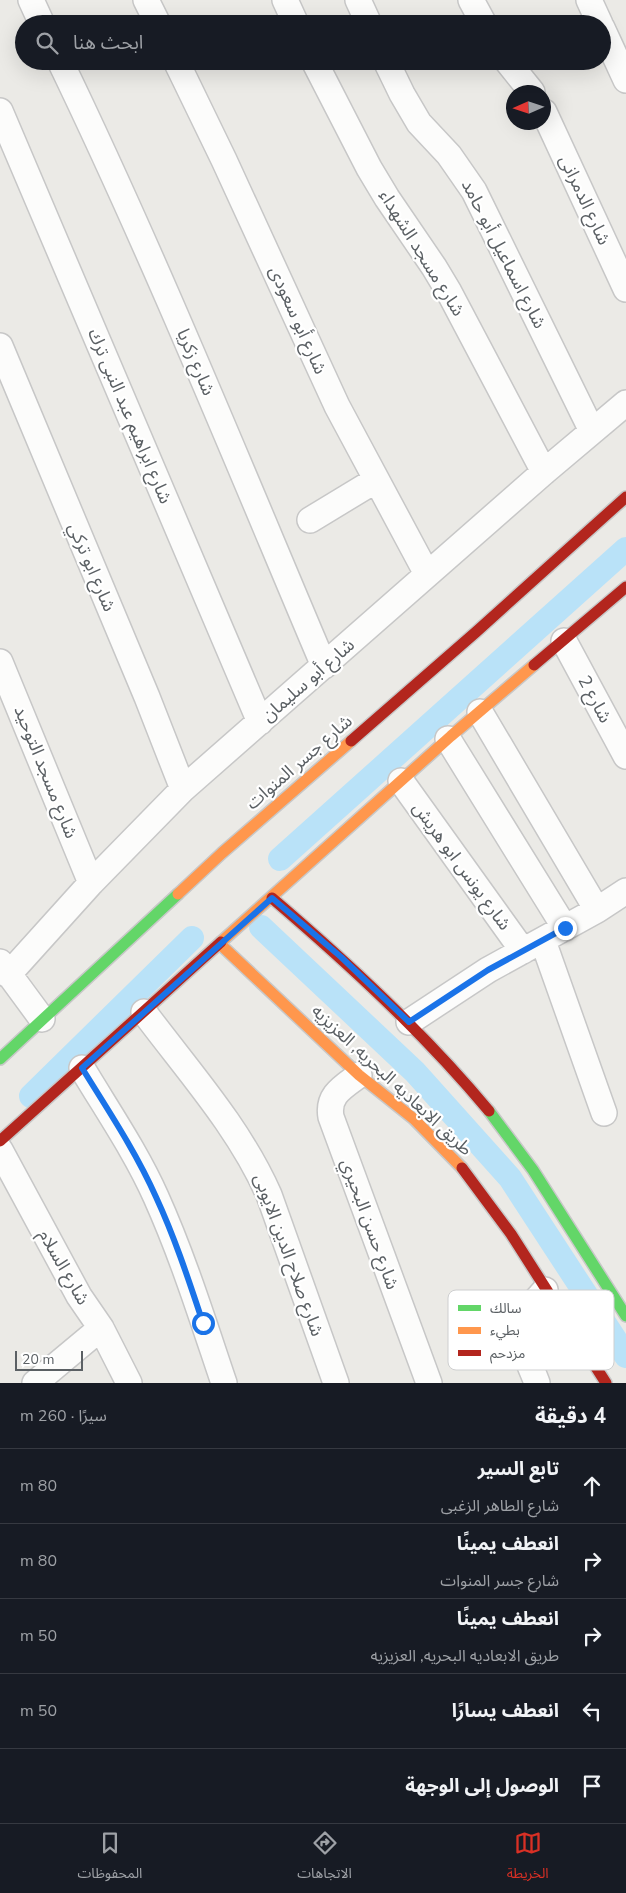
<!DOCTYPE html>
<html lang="ar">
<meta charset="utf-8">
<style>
body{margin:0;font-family:"Nunito Sans","Noto Sans Arabic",sans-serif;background:#20242c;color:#f1f3f6;direction:rtl}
.compass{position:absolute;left:506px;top:85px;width:45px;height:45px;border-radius:50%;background:#171b24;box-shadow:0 5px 20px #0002;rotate:267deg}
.scale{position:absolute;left:15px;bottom:12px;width:68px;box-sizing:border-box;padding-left:5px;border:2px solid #5b6064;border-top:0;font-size:14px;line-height:18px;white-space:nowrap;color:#5b6064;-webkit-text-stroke:4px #fff;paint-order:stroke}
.stop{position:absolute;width:15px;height:15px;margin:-11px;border:4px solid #1a73e8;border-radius:50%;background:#fff}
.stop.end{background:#1a73e8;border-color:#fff;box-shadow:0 1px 5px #0008}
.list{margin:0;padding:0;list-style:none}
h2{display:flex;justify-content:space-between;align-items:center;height:65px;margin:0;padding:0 20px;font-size:21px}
h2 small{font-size:16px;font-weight:400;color:#9ea1a6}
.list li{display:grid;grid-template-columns:32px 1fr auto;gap:15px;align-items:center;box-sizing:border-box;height:75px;padding:0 20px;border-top:1px solid #363941}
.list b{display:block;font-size:19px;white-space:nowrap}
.list p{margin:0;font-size:16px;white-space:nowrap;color:#9ea1a6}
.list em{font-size:16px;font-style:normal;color:#9ea1a6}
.icon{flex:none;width:28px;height:28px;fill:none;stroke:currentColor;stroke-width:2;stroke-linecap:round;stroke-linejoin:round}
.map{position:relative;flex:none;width:626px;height:1383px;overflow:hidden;direction:ltr}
.search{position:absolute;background:#171b24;box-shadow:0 5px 20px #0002;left:15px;right:15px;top:15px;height:55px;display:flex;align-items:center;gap:12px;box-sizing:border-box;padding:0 18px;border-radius:28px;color:#9ea1a6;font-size:19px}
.sheet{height:440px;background:#171b24}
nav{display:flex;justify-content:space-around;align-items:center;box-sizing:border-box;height:70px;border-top:1px solid #363941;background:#171b24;font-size:14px;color:#9ea1a6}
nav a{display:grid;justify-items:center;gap:2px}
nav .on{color:#d93025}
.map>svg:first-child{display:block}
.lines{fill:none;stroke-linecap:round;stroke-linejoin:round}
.canal{stroke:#b9e2f8;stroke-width:24}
.street-casing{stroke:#c7c7c7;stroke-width:28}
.fast-casing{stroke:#c8c8c8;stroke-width:14}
.slow-casing{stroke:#c8c8c8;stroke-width:14}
.jam-casing{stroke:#c8c8c8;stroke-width:14}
.street{stroke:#fcfcfb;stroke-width:25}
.fast{stroke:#63d668;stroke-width:11}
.slow{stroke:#ff974d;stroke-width:11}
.jam{stroke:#b3261e;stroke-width:11}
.route{stroke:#1a73e8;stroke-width:6}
.labels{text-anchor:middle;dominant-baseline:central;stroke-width:4.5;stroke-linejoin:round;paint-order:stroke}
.street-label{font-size:18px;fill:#5b6064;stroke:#fff}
.key{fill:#fff;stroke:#cecfd0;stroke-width:1}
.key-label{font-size:14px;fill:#5b6064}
</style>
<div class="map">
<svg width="626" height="1383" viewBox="0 0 626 1383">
<rect width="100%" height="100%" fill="#ebeae6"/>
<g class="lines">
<path class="canal" d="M280,859L626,549
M261,927L415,1072L510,1178L626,1356
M31,1096L192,938"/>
<g class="street-casing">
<path id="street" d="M31,0L42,24
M146,0L158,24
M285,0L296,24
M358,0L369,24
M471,0L484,24
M589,0L600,24
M602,28L626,80
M60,61C156,260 238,463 324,666
M176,61L224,160L337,406L427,574
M314,61L369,168L387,198L434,267L449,292L544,472
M386,61L402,94L419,123L449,155L474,191L592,431
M507,61L532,92
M0,111L260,722
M544,112L626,289
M0,346L147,697L183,789
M310,520L376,480
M564,641L626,756
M0,662L91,883
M480,712L597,910
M448,739L565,928
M401,781L523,951
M543,941L604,1113
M0,962L42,1019
M8,975L91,883L183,789L544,472L626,403
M144,1012C188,1071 239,1127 269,1195L336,1383
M409,1022L488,970L597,910L626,891
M82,1068C107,1110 136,1152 156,1197C183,1257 203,1321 224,1383
M359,1075C343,1087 327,1095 331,1117L429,1383
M0,1150L79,1296L101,1328L129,1383
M35,1383L101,1328
M537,1383C532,1368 515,1337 521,1322C525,1310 537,1300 545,1290"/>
</g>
<g class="fast-casing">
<path id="fast" d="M0,1059L178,894
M489,1111L533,1170L626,1316"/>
</g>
<g class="slow-casing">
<path id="slow" d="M178,894L222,853L351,741
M221,942L451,736L534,665
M220,944L359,1075L414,1119L462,1168"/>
</g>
<g class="jam-casing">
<path id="jam" d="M534,665L626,587
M351,741L476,632L626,497
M272,898C349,964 424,1033 489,1111
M0,1141L221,942
M462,1168L511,1234L606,1383"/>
</g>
<use href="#street" class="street"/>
<use href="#fast" class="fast"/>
<use href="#slow" class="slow"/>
<use href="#jam" class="jam"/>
</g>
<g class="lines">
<path class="route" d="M203,1323C189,1281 175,1238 156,1197C136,1152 108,1110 82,1068L272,898L341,957L409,1022L488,970L565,928"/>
</g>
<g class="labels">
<g class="street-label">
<text transform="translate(585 200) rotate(65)">شارع الدمرانى</text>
<text transform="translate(422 253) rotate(58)">شارع مسجد الشهداء</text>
<text transform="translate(504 254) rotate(63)">شارع اسماعيل أبو حامد</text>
<text transform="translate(298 320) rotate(66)">شارع أبو سعودى</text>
<text transform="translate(196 362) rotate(67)">شارع زكريا</text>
<text transform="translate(130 416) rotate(67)">شارع ابراهيم عبد النبى ترك</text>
<text transform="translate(92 567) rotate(67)">شارع ابو تركي</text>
<text transform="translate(308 680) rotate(-41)">شارع أبو سليمان</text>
<text transform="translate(595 699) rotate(62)">شارع 2</text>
<text transform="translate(299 762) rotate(-41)">شارع جسر المنوات</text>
<text transform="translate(46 772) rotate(68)">شارع مسجد التوحيد</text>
<text transform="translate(462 866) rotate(54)">شارع يونس ابو هريش</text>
<text transform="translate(392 1080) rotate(43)">طريق الابعاديه البحريه, العزيزيه</text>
<text transform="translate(370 1224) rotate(70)">شارع حسن البحيري</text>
<text transform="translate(289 1255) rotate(70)">شارع صلاح الدين الايوبى</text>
<text transform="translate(64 1267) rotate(60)">شارع السلام</text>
</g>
</g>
<rect x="448" y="1290" width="166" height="80" rx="8" class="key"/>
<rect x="458" y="1305" width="23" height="6" fill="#63d668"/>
<rect x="458" y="1327" width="23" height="7" fill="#ff974d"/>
<rect x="458" y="1350" width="23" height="6" fill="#b3261e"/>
<g class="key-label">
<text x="490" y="1313">سالك</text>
<text x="490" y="1335">بطيء</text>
<text x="490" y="1358">مزدحم</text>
</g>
</svg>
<svg class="compass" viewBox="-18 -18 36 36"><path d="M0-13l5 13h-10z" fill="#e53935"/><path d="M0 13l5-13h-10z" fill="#9ea1a6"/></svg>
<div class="scale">20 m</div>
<div class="stop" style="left:203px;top:1323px"></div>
<div class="stop end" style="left:565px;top:928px"></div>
<div class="search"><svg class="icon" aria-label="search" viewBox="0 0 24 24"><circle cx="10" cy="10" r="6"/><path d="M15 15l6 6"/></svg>ابحث هنا</div>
</div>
<section class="sheet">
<h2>4 دقيقة<small>سيرًا · 260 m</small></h2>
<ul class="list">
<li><svg class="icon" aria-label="ahead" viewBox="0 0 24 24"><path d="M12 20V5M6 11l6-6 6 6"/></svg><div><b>تابع السير</b><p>شارع الطاهر الزغبى</p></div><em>80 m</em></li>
<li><svg class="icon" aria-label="right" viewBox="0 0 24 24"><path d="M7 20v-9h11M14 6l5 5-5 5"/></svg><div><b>انعطف يمينًا</b><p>شارع جسر المنوات</p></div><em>80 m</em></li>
<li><svg class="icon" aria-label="right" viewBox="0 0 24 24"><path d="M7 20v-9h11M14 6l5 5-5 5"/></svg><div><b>انعطف يمينًا</b><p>طريق الابعاديه البحريه, العزيزيه</p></div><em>50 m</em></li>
<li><svg class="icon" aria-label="left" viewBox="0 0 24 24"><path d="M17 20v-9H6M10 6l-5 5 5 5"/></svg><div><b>انعطف يسارًا</b></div><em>50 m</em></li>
<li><svg class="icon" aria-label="arrive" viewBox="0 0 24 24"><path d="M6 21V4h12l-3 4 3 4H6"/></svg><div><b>الوصول إلى الوجهة</b></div></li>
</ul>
</section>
<nav>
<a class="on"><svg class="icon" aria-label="map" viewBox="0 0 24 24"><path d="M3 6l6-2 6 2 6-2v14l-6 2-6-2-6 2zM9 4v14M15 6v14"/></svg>الخريطة</a>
<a><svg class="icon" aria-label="directions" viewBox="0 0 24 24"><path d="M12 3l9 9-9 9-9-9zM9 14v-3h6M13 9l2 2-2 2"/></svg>الاتجاهات</a>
<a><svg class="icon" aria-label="saved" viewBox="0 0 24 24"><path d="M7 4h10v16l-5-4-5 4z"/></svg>المحفوظات</a>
</nav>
